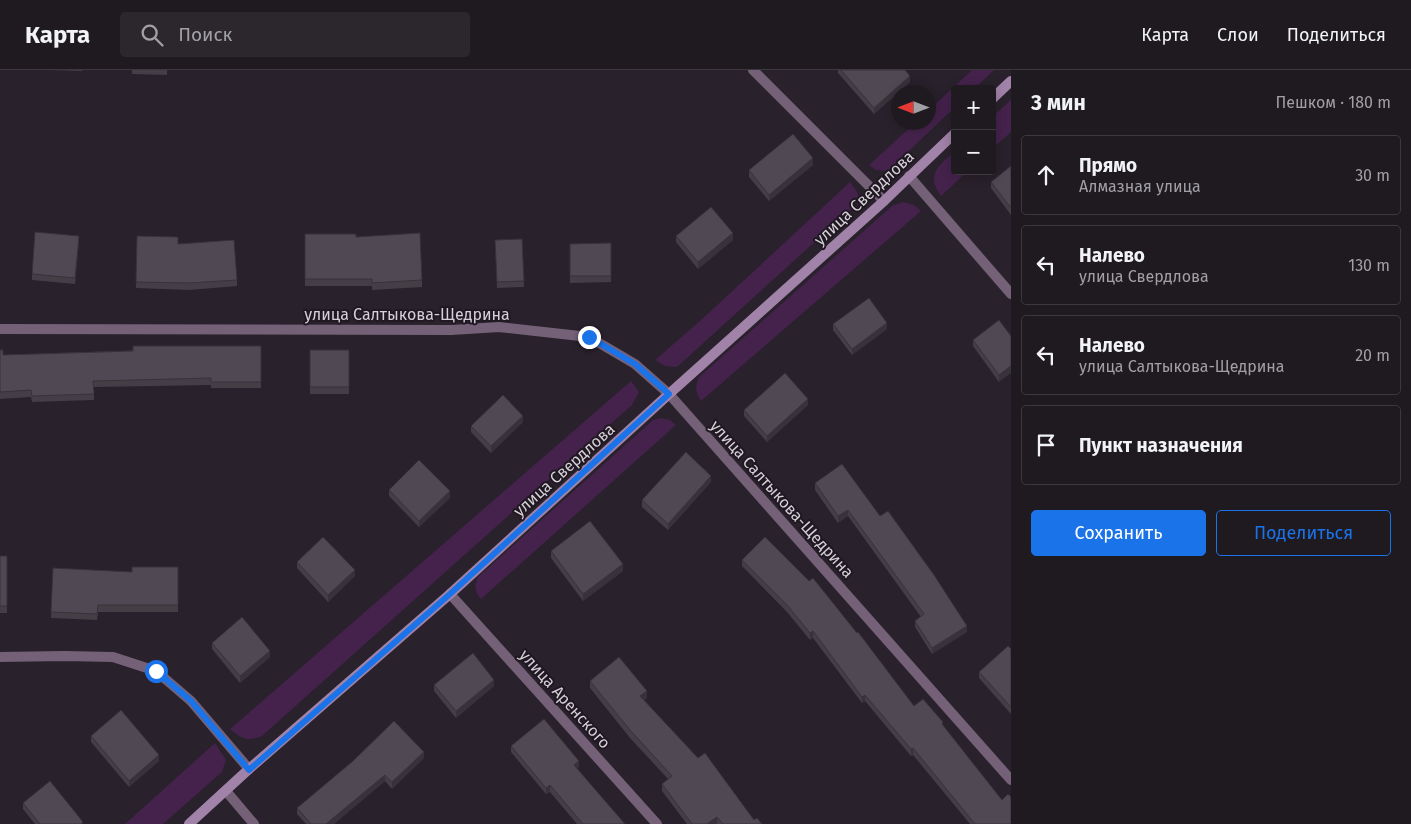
<!DOCTYPE html>
<html lang="ru">
<meta charset="utf-8">
<style>
body{margin:0;font-family:"Fira Sans",sans-serif;background:#2c262d;color:#f1f3f6}
.controls{position:absolute;right:15px;top:15px;display:grid;overflow:hidden;border-radius:5px;box-shadow:0 2px 12px #0003}
.controls button{width:45px;height:45px;display:grid;place-items:center;padding:0;border:0;border-bottom:1px solid #3c383e;background:#1f1920;color:#f1f3f6;font:25px sans-serif}
.compass{position:absolute;left:891px;top:15px;width:45px;height:45px;border-radius:50%;background:#1f1920;box-shadow:0 2px 12px #0003;rotate:270deg}
.stop{position:absolute;width:15px;height:15px;margin:-11px;border:4px solid #1a73e8;border-radius:50%;background:#fff}
.stop.end{background:#1a73e8;border-color:#fff;box-shadow:0 1px 5px #0008}
.list{margin:0;padding:0;list-style:none}
h2{display:flex;justify-content:space-between;align-items:center;height:65px;margin:0;padding:0 20px;font-size:21px}
h2 small{font-size:16px;font-weight:400;color:#a1a0a5}
.list li{display:grid;grid-template-columns:32px 1fr auto;gap:15px;align-items:center;box-sizing:border-box;height:80px;margin:0 10px 10px;padding:0 10px;border:1px solid #3c383e;border-radius:5px}
.list b{display:block;font-size:19px;white-space:nowrap}
.list p{margin:0;font-size:16px;white-space:nowrap;color:#a1a0a5}
.list em{font-size:16px;font-style:normal;color:#a1a0a5}
.actions{display:flex;gap:10px;padding:15px 20px}
.actions a{flex:1;padding:11px 0;border:1px solid #1a73e8;border-radius:5px;text-align:center;font-size:18px;color:#1a73e8}
.actions .main{background:#1a73e8;color:#fff}
.icon{flex:none;width:28px;height:28px;fill:none;stroke:currentColor;stroke-width:2;stroke-linecap:round;stroke-linejoin:round}
.map{position:relative;flex:none;width:1011px;height:754px;overflow:hidden}
header{display:flex;align-items:center;gap:30px;box-sizing:border-box;height:70px;padding:0 25px;background:#1f1920;border-bottom:1px solid #3c383e}
header strong{font-size:24px}
nav{display:flex;gap:28px;margin-inline-start:auto;font-size:18px}
.search{width:350px;height:45px;background:#2c262d;display:flex;align-items:center;gap:12px;box-sizing:border-box;padding:0 18px;border-radius:5px;color:#a1a0a5;font-size:19px}
main{display:flex}
aside{flex:1;background:#1f1920}
.map>svg:first-child{display:block}
.green{fill:#44224c}
.lines{fill:none;stroke-linecap:round;stroke-linejoin:round}
.lane{stroke:#746178;stroke-width:10}
.secondary{stroke:#a182a8;stroke-width:10}
.wall{fill:#453e47}
.shaded-wall{fill:#38323a}
.building{fill:#504853;stroke:#38323a}
.route{stroke:#1a73e8;stroke-width:6}
.labels{text-anchor:middle;dominant-baseline:central;stroke-width:4;stroke-linejoin:round;paint-order:stroke}
.street-label{font-size:16px;fill:#d6d0d7;stroke:#201822}
</style>
<header>
<strong>Карта</strong>
<div class="search"><svg class="icon" aria-label="search" viewBox="0 0 24 24"><circle cx="10" cy="10" r="6"/><path d="M15 15l6 6"/></svg>Поиск</div>
<nav><a>Карта</a><a>Слои</a><a>Поделиться</a></nav>
</header>
<main>
<div class="map">
<svg width="1011" height="754" viewBox="0 0 1011 754">
<rect width="100%" height="100%" fill="#29212b"/>
<path class="green" d="M972,0H994L974,19H955V37L888,101L876,100L869,95L915,53L928,52L929,40Z
M1011,30V62L992,79V47Z
M955,81V101H968L941,126C925,105 939,95 955,81Z
M850,112C860,125 861,126 851,139L677,297L665,296L655,290L701,250Z
M903,132L914,135L921,141L701,331C695,322 695,316 699,307L892,136Z
M631,311L639,322L632,335L262,666C247,672 242,669 230,659Z
M661,348L670,350L676,355L481,529C474,521 474,516 478,507L653,350Z
M215,673L226,690L222,702L163,754H125Z"/>
<g class="lines">
<path class="lane" d="M753,0L884,131
M909,106L1011,224
M0,259L451,260L499,257L589,267L635,294L669,324L1011,710
M450,524L657,754
M0,587L65,586L113,587L156,601L191,631L249,699
M226,721L254,754"/>
<path class="secondary" d="M992,29L1011,11
M189,754L249,699L450,524L669,324L884,131L955,63"/>
</g>
<path class="wall" d="M51,0H82V1Z
M132,0H167V5L132,4Z
M838,0H905L910,12L874,44L838,3Z
M813,95L769,131L749,107V100Z
M1011,96V145L991,118V112Z
M305,164L422,210V217L372,220V216H305Z
M137,166L178,174L237,210V216L189,220L136,218Z
M676,166L733,170L698,199L676,172Z
M522,169L524,217L497,218L495,170Z
M79,172L75,214L32,210V204Z
M611,173V212L570,213V174Z
M833,254L887,259L852,285L833,260Z
M1011,266L999,312L973,276V270Z
M261,276V318H211V315L94,317V330L32,332L31,327L0,329V280L3,285Z
M310,280H349V324H310Z
M808,335L767,372L744,346V340Z
M523,352L491,383L471,362V356Z
M711,412L668,460L642,437V430Z
M815,413L880,446L967,562L932,584L915,557V551L921,547L848,446L838,453L815,420Z
M389,420L450,428L419,457L389,426Z
M551,481L623,501L583,531L551,488Z
M0,486H7V543H0Z
M742,490L914,636L943,655L1011,754H970L913,685L911,686L865,631L862,633L813,568L810,570L787,542L742,496Z
M297,492L355,506L328,532L297,498Z
M178,497V542H98L97,550L51,548L53,498L132,502Z
M212,573L270,587L240,613L212,579Z
M1011,579V644L979,608V602Z
M590,611L647,628L644,630L754,750L762,754H687L662,721V714L668,709L630,668L590,618Z
M434,615L494,616L456,648L434,621Z
M91,666L159,691L129,717L91,672Z
M511,676L579,697L577,699L625,754H577L550,722L546,724L511,682Z
M424,688L392,719L385,711L334,754H306L297,744V738Z
M23,733L83,754H35L23,739Z"/>
<path class="shaded-wall" d="M910,6V12L874,44V38Z
M813,88V95L769,131V125Z
M733,163V170L698,199V192Z
M79,166V172L75,214V208Z
M887,253V259L852,285V279Z
M1011,296V303L999,312V305Z
M808,329V335L767,372V366Z
M523,346V352L491,383V376Z
M711,406V412L668,460V454Z
M450,421V428L419,457V451Z
M848,440V446L838,453V446Z
M623,494V501L583,531V524Z
M355,500V506L328,532V525Z
M967,556V562L932,584V578Z
M813,561V568L810,570V563Z
M270,581V587L240,613V606Z
M494,610V616L456,648V641Z
M647,621V628L640,633V626Z
M865,625V631L862,633V627Z
M913,678V685L911,686V679Z
M424,682V688L392,719V712Z
M159,685V691L129,717V711Z
M579,691V697L574,701V695Z
M385,705V711L334,754H326Z
M550,715V722L546,724V718Z
M717,747V754H707Z"/>
<path class="building" d="M841,0H905L910,6L874,38Z
M793,64L813,88L769,125L749,100Z
M1011,96V138L991,112Z
M711,137L733,163L698,192L676,166Z
M35,162L79,166L75,208L32,204Z
M420,163L422,210L372,213V209H305V164H356V167Z
M137,166L178,167V174L234,170L237,210L189,213L136,212Z
M522,169L524,211L497,212L495,170Z
M611,173V206H570V174Z
M869,228L887,253L852,279L833,254Z
M999,250L1011,266V296L999,305L973,270Z
M133,276H261V312H211V308L93,311L94,324L32,326L31,320L0,322V280H3V285L133,281Z
M310,280H349V317H310Z
M785,303L808,329L767,366L744,340Z
M503,325L523,346L491,376L471,356Z
M686,382L711,406L668,454L642,430Z
M419,390L450,421L419,451L389,420Z
M842,394L880,446L888,441L934,505L967,556L932,578L915,551L924,544L848,440L838,446L815,413Z
M590,451L623,494L583,524L551,481Z
M323,467L355,500L328,525L297,492Z
M765,467L809,511L813,508L857,563L858,562L914,636L923,629L943,652L942,654L1002,730L1008,724L1011,727V754H975L913,678L911,679L865,625L862,627L813,561L810,563L787,535L742,490Z
M0,486H7V536H0Z
M132,497H178V535H98L97,544L51,542L53,498L132,502Z
M242,547L270,581L240,606L212,573Z
M1008,576L1011,579V637L979,602Z
M473,583L494,610L456,641L434,615Z
M619,587L647,621L640,626L698,688L705,683L754,750L757,748L762,754H723L717,747L707,754H692L662,714L672,706L630,660L590,611Z
M121,640L159,685L129,711L91,666Z
M544,649L579,691L574,695L625,754H583L550,715L546,718L511,676Z
M394,651L424,682L392,712L385,705L326,754H311L297,738L353,691Z
M50,711L83,752L81,754H40L23,733Z"/>
<g class="lines">
<path class="route" d="M156,601L191,631L249,700L450,524L669,324L635,294L589,267"/>
</g>
<g class="labels">
<g class="street-label">
<text transform="translate(864 128) rotate(-43)">улица Свердлова</text>
<text x="407" y="244">улица Салтыкова-Щедрина</text>
<text transform="translate(564 400) rotate(-42)">улица Свердлова</text>
<text transform="translate(782 429) rotate(48)">улица Салтыкова-Щедрина</text>
<text transform="translate(565 629) rotate(48)">улица Аренского</text>
</g>
</g>
</svg>
<div class="controls">
<button>+</button>
<button>−</button>
</div>
<svg class="compass" viewBox="-18 -18 36 36"><path d="M0-13l5 13h-10z" fill="#e53935"/><path d="M0 13l5-13h-10z" fill="#a1a0a5"/></svg>
<div class="stop" style="left:156px;top:601px"></div>
<div class="stop end" style="left:589px;top:267px"></div>
</div>
<aside>
<h2>3 мин<small>Пешком · 180 m</small></h2>
<ul class="list">
<li><svg class="icon" aria-label="ahead" viewBox="0 0 24 24"><path d="M12 20V5M6 11l6-6 6 6"/></svg><div><b>Прямо</b><p>Алмазная улица</p></div><em>30 m</em></li>
<li><svg class="icon" aria-label="left" viewBox="0 0 24 24"><path d="M17 20v-9H6M10 6l-5 5 5 5"/></svg><div><b>Налево</b><p>улица Свердлова</p></div><em>130 m</em></li>
<li><svg class="icon" aria-label="left" viewBox="0 0 24 24"><path d="M17 20v-9H6M10 6l-5 5 5 5"/></svg><div><b>Налево</b><p>улица Салтыкова-Щедрина</p></div><em>20 m</em></li>
<li><svg class="icon" aria-label="arrive" viewBox="0 0 24 24"><path d="M6 21V4h12l-3 4 3 4H6"/></svg><div><b>Пункт назначения</b></div></li>
</ul>
<div class="actions"><a class="main">Сохранить</a><a>Поделиться</a></div>
</aside>
</main>
